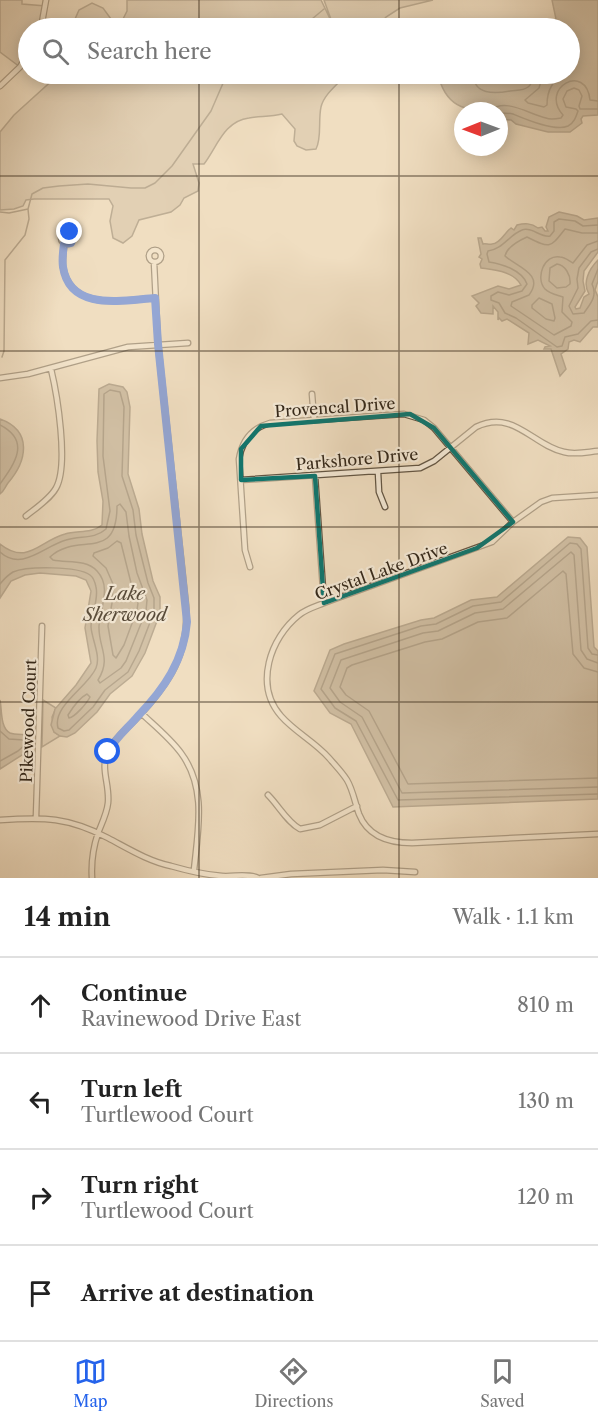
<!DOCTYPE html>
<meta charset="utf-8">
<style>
body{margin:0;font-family:"Libre Caslon Text",serif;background:#f2f2f2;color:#222}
.compass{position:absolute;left:454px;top:102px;width:54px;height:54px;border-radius:50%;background:#fff;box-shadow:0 3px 15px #0003;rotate:269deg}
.stop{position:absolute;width:18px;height:18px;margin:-14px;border:4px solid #2563eb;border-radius:50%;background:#fff}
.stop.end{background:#2563eb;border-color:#fff;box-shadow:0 2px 6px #0008}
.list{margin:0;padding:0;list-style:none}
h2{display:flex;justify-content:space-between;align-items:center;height:78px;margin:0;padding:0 24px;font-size:26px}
h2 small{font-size:20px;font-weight:400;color:#767676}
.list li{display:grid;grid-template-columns:39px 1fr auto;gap:18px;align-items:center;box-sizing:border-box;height:96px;padding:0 24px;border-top:2px solid #e0e0e0}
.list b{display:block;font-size:22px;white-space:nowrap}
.list p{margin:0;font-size:20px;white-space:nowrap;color:#767676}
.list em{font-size:20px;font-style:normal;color:#767676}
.icon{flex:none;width:33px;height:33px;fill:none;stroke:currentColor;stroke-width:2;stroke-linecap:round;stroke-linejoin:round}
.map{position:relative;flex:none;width:598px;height:878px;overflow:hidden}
.search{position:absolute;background:#fff;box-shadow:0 3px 15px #0003;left:18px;right:18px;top:18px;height:66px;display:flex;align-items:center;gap:15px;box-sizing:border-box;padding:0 21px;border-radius:33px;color:#767676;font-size:22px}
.sheet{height:462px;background:#fff}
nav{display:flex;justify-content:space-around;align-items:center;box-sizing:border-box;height:84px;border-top:2px solid #e0e0e0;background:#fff;font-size:16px;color:#767676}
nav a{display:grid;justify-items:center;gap:3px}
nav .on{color:#2563eb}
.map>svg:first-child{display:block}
.green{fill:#d0bfa5;stroke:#827460;stroke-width:1.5}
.water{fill:#b0a088;stroke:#7e705c;stroke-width:1.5}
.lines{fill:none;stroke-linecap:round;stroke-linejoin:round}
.shore{stroke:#726451;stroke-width:1.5}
.stream{stroke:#7e705c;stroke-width:1.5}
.street-casing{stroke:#635644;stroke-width:7}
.street{stroke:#f5ead7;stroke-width:4.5}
.route{stroke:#2563eb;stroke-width:8}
.marked{fill:none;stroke:#0f766e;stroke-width:4.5;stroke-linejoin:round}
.grid{fill:none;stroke:#34281a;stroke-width:1.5;stroke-opacity:0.55}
.labels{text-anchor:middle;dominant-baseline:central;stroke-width:4.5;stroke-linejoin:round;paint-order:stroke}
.street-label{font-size:16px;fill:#34281a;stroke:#f5ead7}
.water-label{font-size:18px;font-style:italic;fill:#594c3b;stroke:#f5ead7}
</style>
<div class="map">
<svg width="598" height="878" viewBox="0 0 598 878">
<rect width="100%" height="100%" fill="#f0dec1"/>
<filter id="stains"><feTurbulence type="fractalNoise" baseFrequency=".00333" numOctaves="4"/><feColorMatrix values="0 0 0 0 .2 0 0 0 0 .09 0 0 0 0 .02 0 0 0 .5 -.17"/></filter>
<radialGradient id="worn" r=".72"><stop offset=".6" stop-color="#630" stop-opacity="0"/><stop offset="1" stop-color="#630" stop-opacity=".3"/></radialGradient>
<path class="green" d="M0,0H22V4L46,6L41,28H28V54L20,67L0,52Z
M127,0H321L333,25L324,0H433L400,8L386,17L377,28H71L79,10L92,3L103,8L111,19H123L127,11Z
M58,74H347C339,83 324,94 321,107C318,120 322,138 316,149L306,150L297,146L294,141L295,129L282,114C270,117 260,116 249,118C224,121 217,147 204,164H193L199,183L198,191L184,198L180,205L171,212L139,220L132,236L123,243L113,238L110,221L113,206L109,199H34L26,200L23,206L14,209L0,210V132L14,115L57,76Z
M43,700L56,708L52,717L54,732L60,736L42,747Z"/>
<path class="water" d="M552,0H598V115L583,116L581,119L582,123L570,132H548L516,124L511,120L499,119V111C469,111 448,110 439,78L440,75L436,74H484L493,80C503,75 514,79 525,74H570V28H544L556,19Z
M559,212L577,216L584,220L598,218V252L584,271L583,281L585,291L575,307L576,309L580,308L584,297L589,294C582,283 589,269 598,260V281L595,290L598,297V327H593L580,342L574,340L569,342L568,349L561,354L566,369L560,376L551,349H544L545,347L550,346L538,340L528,344L529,333L507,319L502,321L499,318L498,320V312L493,306V314L481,313L476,306L479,303L472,296L498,286L509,289L521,285C513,271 495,270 481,268L480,264L482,259L479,257L481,254L478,238H481L483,244C486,243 489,245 492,244C500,244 505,232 511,228L514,230L517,225C525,223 531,223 538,228L542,227L545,231H548L546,227L549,217Z
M109,384L123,387L127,392L130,407L128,474L139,509L142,534L153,581L160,597V613L145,653L132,676L110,694L97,712L75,733L67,737L60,736L54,732L51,725L55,709L76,685L91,663L85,628L91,591L86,580L76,576L40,573L25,575L11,581L0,598V544C28,566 39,541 65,534C77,530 91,534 102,525L103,501L98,472L97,441L99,389Z
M0,419C33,431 27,461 8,483C5,487 4,491 0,494Z
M568,537L580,538L587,547L594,647L598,651V799L393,807L351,724L330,713L314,691L330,650L344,644L421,620L434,618L471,600L497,597Z
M0,700C2,709 0,728 10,733C15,735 24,734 30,735L33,744L30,750L0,769Z"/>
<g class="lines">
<path class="shore" d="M473,74C474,95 494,94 510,91C516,90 523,91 528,87C533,83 533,79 534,74
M543,74L539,88L525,100L528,103L544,107L547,105C547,91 552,80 565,74
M489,111C506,97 528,114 546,118C550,120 556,119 561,118L563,115C539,88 586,62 590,100L598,101
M499,113C503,113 509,113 513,114C525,119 555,132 568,126C574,123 576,117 578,111L576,109L566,107L563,99L567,91L574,88L579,90L582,96L579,106L580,109H598
M598,225L583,226L575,221L559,219L554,222V231L550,236C541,238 531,226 522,230C509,235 503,249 488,251L487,254L489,262C502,264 522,270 527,284L522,291L509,295L498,292L491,296V300L499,303L505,313L516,318L557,347L562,346L565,337L578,334L591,321L598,320
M598,233H582L565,229C550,248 551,249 527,237C518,241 507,247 505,256C517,267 545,274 529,295L512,302L511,306L554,335L571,326L572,322L562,312L563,297C557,295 550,294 545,289C535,278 544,254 560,257C565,257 569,261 573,263L587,245L598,241
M598,249L591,252L579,268L577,279L578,288L569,306L573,314L584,313C590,304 598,296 592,284L598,269
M557,264C565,265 571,275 570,284L566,287L557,288L549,281L550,268Z
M539,298L552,304L555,318L554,321L546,319L532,308V305Z
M0,425C31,441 15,463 0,484
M120,504L126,512L129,536L137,573L147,600L146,611L126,661L121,668L100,683L98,680C112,658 98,647 99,626C100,608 112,587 97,571C86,559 67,563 53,560L50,557C77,531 117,564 117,506Z
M117,541L121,543L132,587L138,603L137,610L124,645L116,658L113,655L108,626L112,603L113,584L106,568L93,556L94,553L108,548Z
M0,552C22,572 44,546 66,540C80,535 94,540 106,529L110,511L103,456L104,394L110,390L120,392L124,407L122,476L133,510L136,535L148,583L154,598V612L139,651L128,672L105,690L93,707L69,730L64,731L58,728C52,706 88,687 96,668C101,656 92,640 91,627C91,614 99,600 96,587C95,582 94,578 90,575C78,566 27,566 13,572C8,575 4,579 0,584
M598,655L592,654L588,648L581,549L577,544L570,543L501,602L473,606L436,624L421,626L335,654L321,689L335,708L356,721L398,800L598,794
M598,663L587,659L581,650L574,555L571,552L503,609L475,613L438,631L423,633L341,660L330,688L340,702L362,717L402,793L598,787
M598,672L584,668L573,654L566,574L563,571L507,618L478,622L442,639L425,642L352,665L347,668L340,687L346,695L369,711L408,784L598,778
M87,694L90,697C87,703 75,717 69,718L68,715C73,707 79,698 87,694Z
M0,731L9,739L24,740L27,743L18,751L0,761"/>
<path class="stream" d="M295,28L312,19L324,9
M0,212L9,213L28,209
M2,357L4,351L5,260L25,235L29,219L28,209L32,194L43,188L59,186L88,184L131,188H145L155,183L172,166L211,111L227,74"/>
<g class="street-casing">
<path id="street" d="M41,28L46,0
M0,86L20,67L28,54
M61 238a6 6 0 1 1 12 0a6 6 0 1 1-12 0Z
M64,244C64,252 62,260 63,267C71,312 123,300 155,298
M149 256a6 6 0 1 1 12 0a6 6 0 1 1-12 0Z
M0,378L28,374L128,347L188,343
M312,394L314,419
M378,472L379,492L385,507
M315,476L324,603
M241,480L420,468L434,461L476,427C514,409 532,445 564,452C575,455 587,452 598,451
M598,495L552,498L541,502L513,522L492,542L324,603C317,606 306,609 299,615C270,638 254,685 281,716C295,732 315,742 329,758C335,765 342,772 347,780C353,790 355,803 359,814C368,837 390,843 412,843L598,834
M26,516C36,508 50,499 56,488C69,465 57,394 51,369
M250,567L245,550L239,459C242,441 252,428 270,423L404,414L424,420L434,428L513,522
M141,713C155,726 170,738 181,753C207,788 198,830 194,870
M268,795C279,806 287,822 300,829L320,825L357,806
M36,817L42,626
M0,820C44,817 68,817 108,838C129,849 148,861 171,866C185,870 208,875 222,876C233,877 248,873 258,878
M92,878C91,862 93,848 98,833C102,823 107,813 108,803C110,783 99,768 109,749C116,737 128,728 137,718C169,684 190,653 186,605L158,344L154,262
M261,878L291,874L383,870L415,872"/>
</g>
<use href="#street" class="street"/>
</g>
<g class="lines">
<path class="route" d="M70,232L73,238L71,243L64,244C63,251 62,260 63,267C70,312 123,300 155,298L158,344L187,622C184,660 164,689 138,716C128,728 115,738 108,752"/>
</g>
<path d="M0 0H598V878H0ZM410,414L434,428L513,522L477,548L324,603L315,476L241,480V449L261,426Z" fill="#f0dec1" fill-opacity=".55" fill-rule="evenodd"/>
<path class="marked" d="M410,414L434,428L513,522L477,548L324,603L315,476L241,480V449L261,426Z"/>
<path class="grid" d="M199,0V28M399,0V28M199,74V878M399,74V878M0,176H598M0,351H598M0,527H598M0,702H598"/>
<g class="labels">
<g class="street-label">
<text transform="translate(335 407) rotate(-4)">Provencal Drive</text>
<text transform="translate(357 459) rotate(-5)">Parkshore Drive</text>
<text transform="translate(381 571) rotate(-20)">Crystal Lake Drive</text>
<text transform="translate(28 721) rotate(-88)">Pikewood Court</text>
</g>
<g class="water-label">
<text x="125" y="594">Lake<tspan x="125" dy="21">Sherwood</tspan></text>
</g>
</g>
<rect width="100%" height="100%" filter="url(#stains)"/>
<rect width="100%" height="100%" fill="url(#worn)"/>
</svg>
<svg class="compass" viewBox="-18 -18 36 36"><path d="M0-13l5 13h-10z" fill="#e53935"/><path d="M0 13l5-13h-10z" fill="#767676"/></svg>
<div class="stop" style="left:108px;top:752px"></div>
<div class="stop end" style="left:70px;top:232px"></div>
<div class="search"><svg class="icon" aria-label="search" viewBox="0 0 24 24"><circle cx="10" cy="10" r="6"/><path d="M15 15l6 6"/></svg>Search here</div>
</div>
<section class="sheet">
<h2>14 min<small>Walk · 1.1 km</small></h2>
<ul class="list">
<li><svg class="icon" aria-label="ahead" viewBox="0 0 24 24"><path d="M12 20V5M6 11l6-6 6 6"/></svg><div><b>Continue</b><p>Ravinewood Drive East</p></div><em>810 m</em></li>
<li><svg class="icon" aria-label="left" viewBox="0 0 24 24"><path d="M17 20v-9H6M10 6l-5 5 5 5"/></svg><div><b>Turn left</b><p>Turtlewood Court</p></div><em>130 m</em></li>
<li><svg class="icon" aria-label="right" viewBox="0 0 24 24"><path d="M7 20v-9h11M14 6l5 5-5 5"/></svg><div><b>Turn right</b><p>Turtlewood Court</p></div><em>120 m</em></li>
<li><svg class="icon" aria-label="arrive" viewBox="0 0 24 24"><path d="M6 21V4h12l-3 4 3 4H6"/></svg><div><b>Arrive at destination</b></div></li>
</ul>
</section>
<nav>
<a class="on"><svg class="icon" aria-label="map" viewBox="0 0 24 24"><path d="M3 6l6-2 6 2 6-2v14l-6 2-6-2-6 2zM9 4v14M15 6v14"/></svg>Map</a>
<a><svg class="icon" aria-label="directions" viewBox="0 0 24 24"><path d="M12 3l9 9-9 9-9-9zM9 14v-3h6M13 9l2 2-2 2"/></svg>Directions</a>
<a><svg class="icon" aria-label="saved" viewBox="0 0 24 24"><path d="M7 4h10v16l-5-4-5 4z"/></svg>Saved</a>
</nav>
